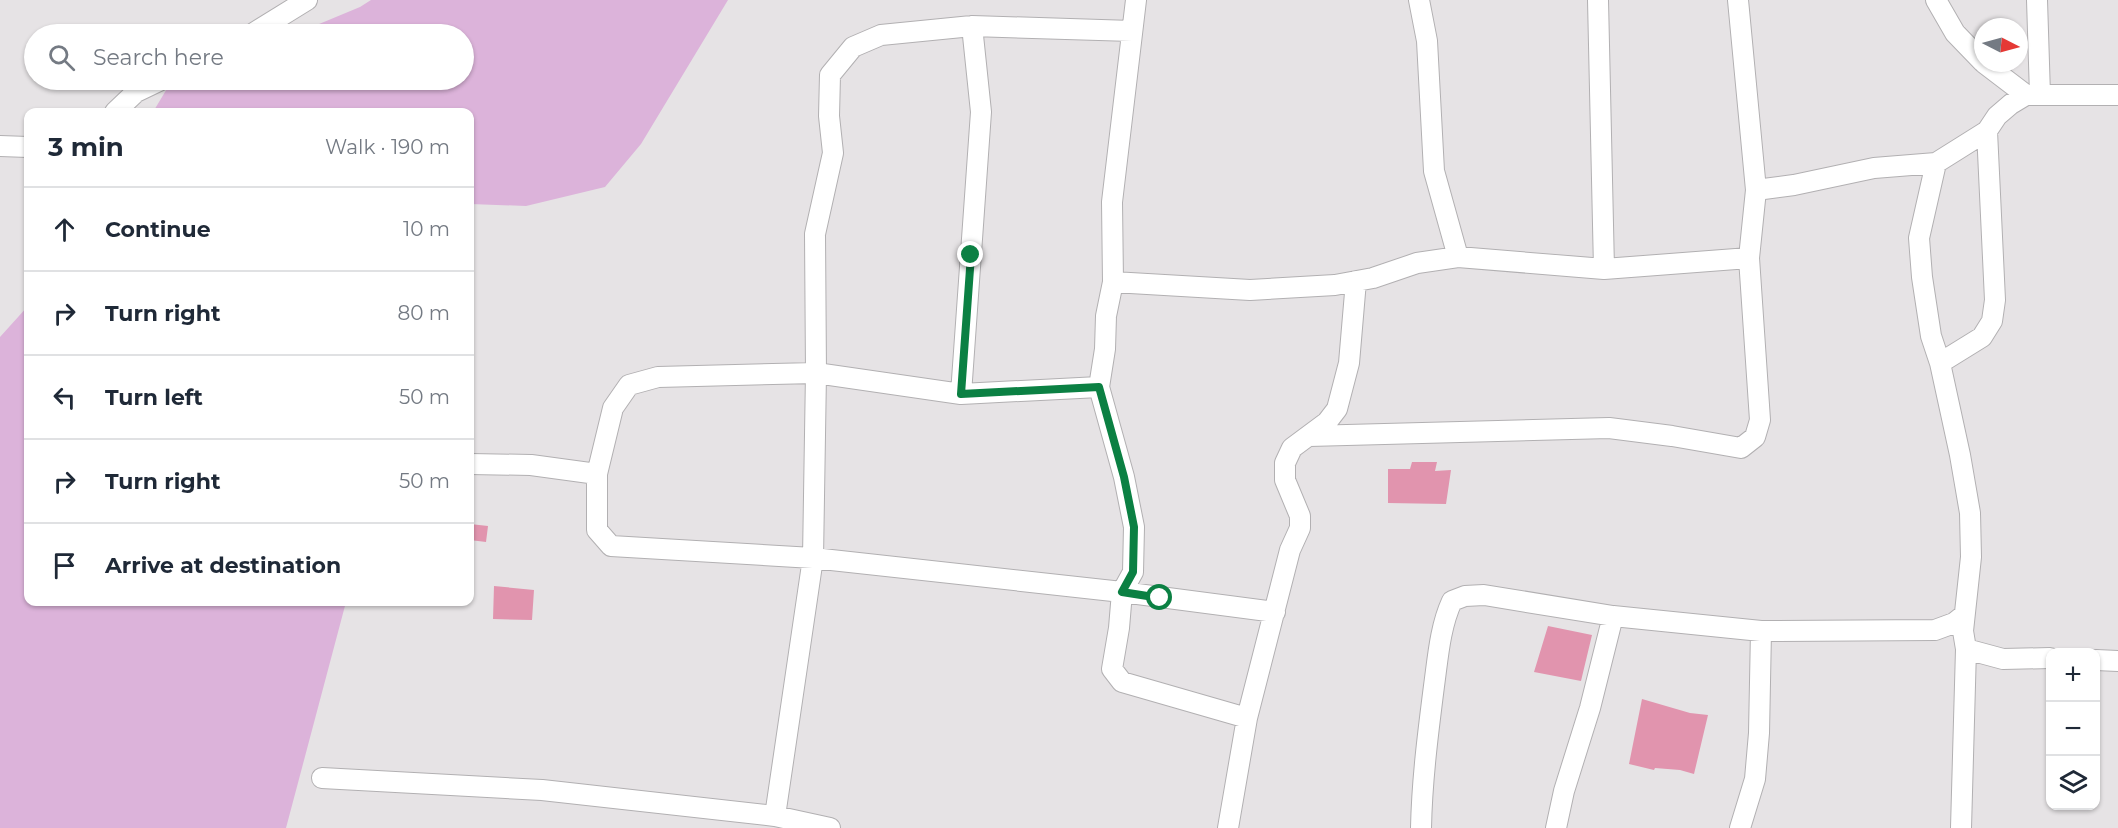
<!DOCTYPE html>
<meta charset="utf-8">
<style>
body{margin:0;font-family:Montserrat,sans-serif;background:#f6f6f7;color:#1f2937}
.controls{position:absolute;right:18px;bottom:18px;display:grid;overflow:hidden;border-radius:12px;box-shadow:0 2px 4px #0004}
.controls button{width:54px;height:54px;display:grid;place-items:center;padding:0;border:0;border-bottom:2px solid #e0e1e3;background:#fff;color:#1f2937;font:30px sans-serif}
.compass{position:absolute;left:1974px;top:18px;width:54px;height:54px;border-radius:50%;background:#fff;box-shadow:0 2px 4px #0004;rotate:96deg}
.stop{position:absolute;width:18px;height:18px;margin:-14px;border:4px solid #0b8043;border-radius:50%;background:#fff}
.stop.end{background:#0b8043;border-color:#fff;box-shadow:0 2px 6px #0008}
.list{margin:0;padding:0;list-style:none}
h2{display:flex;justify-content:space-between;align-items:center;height:78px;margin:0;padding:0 24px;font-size:26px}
h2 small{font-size:20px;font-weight:400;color:#747a83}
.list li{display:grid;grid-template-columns:39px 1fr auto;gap:18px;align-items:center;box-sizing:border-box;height:84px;padding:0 24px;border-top:2px solid #e0e1e3}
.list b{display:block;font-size:22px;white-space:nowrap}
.list em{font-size:20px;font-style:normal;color:#747a83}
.icon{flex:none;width:33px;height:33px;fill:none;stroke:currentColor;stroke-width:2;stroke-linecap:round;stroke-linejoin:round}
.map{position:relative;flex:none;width:2118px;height:828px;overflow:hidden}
.search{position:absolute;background:#fff;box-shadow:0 2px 4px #0004;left:24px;top:24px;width:450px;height:66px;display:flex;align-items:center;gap:15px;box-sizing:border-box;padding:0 21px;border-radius:33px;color:#747a83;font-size:22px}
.panel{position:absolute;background:#fff;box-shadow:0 2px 4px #0004;left:24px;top:108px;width:450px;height:498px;border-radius:12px}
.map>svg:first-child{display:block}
.green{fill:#dcb3da}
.building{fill:#e194ae}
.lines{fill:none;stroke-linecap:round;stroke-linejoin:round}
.minor-casing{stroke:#b2b0b2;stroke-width:22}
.minor{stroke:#fff;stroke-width:20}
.route{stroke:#0b8043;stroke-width:8}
</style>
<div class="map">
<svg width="2118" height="828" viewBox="0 0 2118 828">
<rect width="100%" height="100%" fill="#e6e3e5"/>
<path class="green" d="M371,0H728L641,144L605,187L526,206L470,204V112H153L168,87L185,80H464V34H295L360,7Z
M28,306V602H346L286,828H0V337Z"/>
<path class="building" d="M1412,462H1437L1435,471L1451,470L1446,504L1388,503V469H1410Z
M470,524L488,526L486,542L470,540Z
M494,586L534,590L532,620L493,619Z
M1548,626L1592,635L1581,681L1534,672Z
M1642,699L1690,713L1708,715L1694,774L1680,770L1655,768L1654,770L1629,764Z"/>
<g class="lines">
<g class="minor-casing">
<path id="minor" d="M1419,0L1427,41L1434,171L1458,257
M1598,0L1604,269
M1738,0L1756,190
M1936,0L1955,33L1983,62
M2037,0L2040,95
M252,34L307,0
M1984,63L2026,95
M115,112L136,92L161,80
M0,146L28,147
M1936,163L1919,238L1922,277L1931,336L1940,363L1960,455L1970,513L1971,557L1963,631L1966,649L1961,828
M1113,282L1250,290L1335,285L1373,278L1417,263L1458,257L1604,269L1749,258L1756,190L1794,185L1874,168L1936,163L1987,131L1997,116L2011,104L2026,95H2118
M1940,363L1982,337L1992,321L1995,300L1987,131
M1099,387L1105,349L1106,316L1113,282L1112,202L1136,0
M961,394L981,112L972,26
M1309,436L1609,428L1672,436L1741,448L1755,437L1760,420L1749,258
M470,464L531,465L597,474
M1966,649L2003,659L2050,658
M2096,660L2118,661
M1247,718L1122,682L1112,669L1119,628L1122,592L1133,572L1134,527L1124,477L1099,387L961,394L816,373L658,377L629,385L613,408L597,474V530L611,546L813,558L1122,592L1275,612
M322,778L542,790L775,816L830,828
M775,816L813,558L816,373L815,234L833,153L829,116L830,75L853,47L881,35L972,26L1132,31
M1228,828L1247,718L1290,550L1300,528V516L1285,480V463L1292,448L1327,422L1337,409L1349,363L1356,281
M1421,828C1422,780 1428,733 1434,686C1438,657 1440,627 1452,601L1465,596L1484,595L1613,616L1761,631L1935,630L1954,623L1964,615
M1556,828L1564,791L1590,708L1613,616
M1740,828L1755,779L1759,733L1761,631"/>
</g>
<use href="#minor" class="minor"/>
</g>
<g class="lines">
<path class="route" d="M971,255L961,394L1099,387L1124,477L1134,527L1133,572L1122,592L1160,598"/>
</g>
</svg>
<div class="controls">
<button>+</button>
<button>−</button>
<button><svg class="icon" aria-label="layers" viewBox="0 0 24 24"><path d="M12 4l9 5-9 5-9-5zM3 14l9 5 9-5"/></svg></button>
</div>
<svg class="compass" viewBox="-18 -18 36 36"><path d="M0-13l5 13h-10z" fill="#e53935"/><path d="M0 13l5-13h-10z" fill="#747a83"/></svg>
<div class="stop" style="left:1160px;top:598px"></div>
<div class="stop end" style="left:971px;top:255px"></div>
<div class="search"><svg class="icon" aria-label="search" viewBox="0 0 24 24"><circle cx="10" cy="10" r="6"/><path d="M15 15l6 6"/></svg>Search here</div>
<section class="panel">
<h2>3 min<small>Walk · 190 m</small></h2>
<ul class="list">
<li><svg class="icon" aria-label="ahead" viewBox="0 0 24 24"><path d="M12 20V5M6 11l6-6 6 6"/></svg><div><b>Continue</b></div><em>10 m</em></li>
<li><svg class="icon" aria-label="right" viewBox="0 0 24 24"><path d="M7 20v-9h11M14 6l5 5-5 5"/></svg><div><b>Turn right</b></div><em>80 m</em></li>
<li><svg class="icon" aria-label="left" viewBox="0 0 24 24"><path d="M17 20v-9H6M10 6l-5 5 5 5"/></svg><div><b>Turn left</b></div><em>50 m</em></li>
<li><svg class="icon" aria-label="right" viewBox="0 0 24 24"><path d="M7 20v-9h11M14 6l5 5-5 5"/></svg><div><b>Turn right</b></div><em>50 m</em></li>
<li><svg class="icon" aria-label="arrive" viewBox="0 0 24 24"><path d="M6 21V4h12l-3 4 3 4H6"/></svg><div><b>Arrive at destination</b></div></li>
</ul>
</section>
</div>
